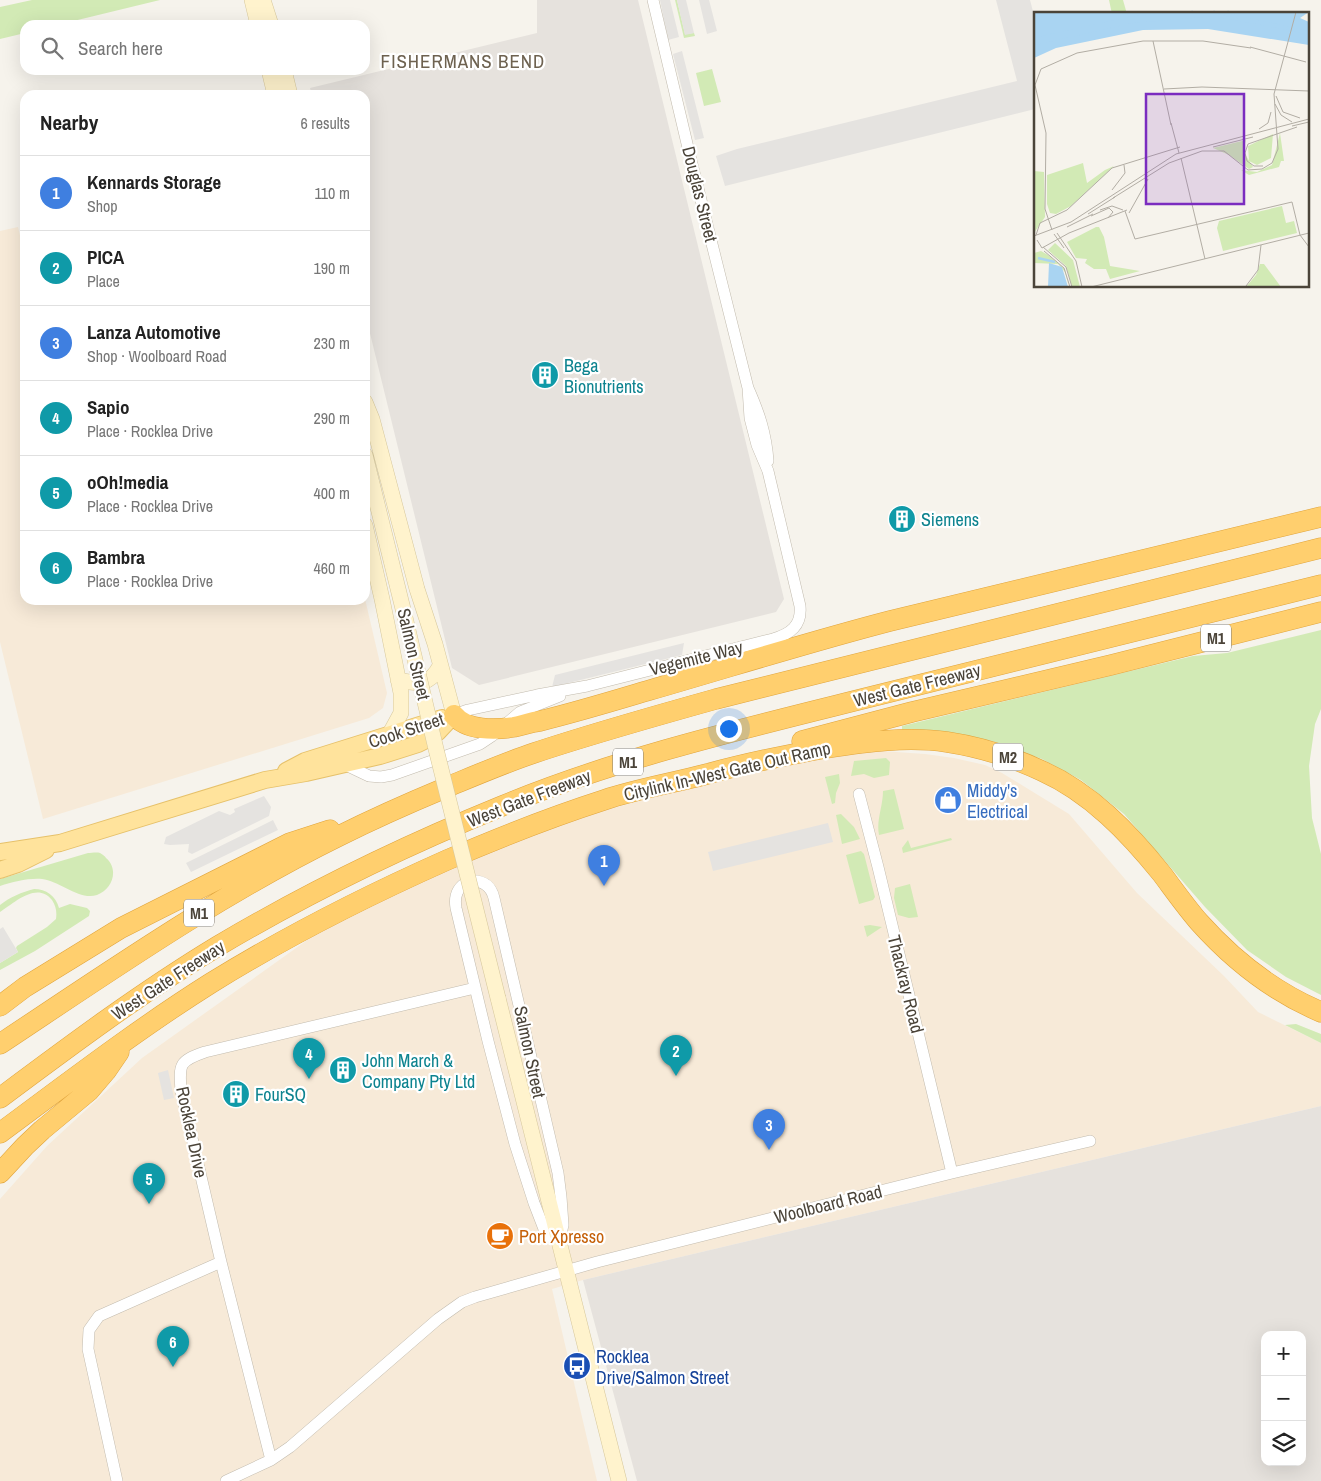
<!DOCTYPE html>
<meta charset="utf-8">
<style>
body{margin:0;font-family:"Archivo Narrow",sans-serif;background:#f2f2f2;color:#222}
.controls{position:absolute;right:15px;bottom:15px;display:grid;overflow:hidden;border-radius:10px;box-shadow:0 5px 20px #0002}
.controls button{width:45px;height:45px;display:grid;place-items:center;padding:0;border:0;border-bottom:1px solid #e0e0e0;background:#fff;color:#222;font:25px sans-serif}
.you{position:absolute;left:728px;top:728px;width:18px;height:18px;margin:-12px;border:4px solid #fff;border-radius:50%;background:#1a73e8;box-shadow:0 0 0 8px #1a73e833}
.badge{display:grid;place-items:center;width:32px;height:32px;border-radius:50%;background:#b45309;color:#fff;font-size:16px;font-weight:700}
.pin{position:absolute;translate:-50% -41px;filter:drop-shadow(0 1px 2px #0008)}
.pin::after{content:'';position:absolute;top:26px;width:18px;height:15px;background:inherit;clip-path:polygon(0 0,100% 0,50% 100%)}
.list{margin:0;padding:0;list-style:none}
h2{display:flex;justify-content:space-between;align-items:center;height:65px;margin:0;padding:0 20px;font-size:21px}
h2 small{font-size:16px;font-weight:400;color:#767676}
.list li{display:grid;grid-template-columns:32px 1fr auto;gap:15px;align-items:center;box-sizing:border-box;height:75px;padding:0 20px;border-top:1px solid #e0e0e0}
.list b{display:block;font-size:19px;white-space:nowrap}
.list p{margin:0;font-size:16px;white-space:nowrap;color:#767676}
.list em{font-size:16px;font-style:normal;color:#767676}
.icon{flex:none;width:28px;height:28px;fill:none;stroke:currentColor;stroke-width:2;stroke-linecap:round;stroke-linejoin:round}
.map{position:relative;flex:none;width:1321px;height:1481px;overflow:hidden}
.search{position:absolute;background:#fff;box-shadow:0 5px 20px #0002;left:20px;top:20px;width:350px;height:55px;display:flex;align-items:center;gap:12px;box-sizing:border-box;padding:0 18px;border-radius:15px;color:#767676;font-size:19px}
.panel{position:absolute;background:#fff;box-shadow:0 5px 20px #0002;left:20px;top:90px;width:350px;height:515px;border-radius:15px}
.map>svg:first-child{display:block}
.commercial{fill:#f7ead8}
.industrial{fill:#e6e2dd;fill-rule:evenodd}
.green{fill:#d2eab5}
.parking{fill:#e5e3e0}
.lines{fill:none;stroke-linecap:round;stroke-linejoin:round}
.street-casing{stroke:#c2bbae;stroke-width:12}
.secondary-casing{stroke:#d6c79b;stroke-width:16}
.primary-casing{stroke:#e6c16a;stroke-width:18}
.highway-casing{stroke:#e0a43c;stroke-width:21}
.street{stroke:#fff;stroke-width:11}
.secondary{stroke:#fff3cd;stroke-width:15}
.primary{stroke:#ffe39c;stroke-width:16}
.highway{stroke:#ffcf6e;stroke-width:20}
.secondary-bridge-casing{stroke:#d6c79b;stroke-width:16;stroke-linecap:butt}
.secondary-bridge{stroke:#fff3cd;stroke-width:15}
.labels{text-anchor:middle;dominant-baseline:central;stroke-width:4.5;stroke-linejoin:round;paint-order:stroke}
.shield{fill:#fff;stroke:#817c74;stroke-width:1}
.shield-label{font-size:16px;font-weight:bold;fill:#4b4439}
.street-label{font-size:18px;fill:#4b4439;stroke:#fff}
.culture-label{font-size:18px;fill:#0d838f;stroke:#fff;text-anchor:start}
.shop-label{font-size:18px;fill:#366cbe;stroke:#fff;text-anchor:start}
.food-label{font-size:18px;fill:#c56008;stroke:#fff;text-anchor:start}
.transit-label{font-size:18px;fill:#164399;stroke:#fff;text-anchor:start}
.neighbourhood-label{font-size:19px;letter-spacing:1px;fill:#6e6250;stroke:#fff}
.inset-river{fill:none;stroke:#a9d4f2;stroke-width:2.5}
.inset-road{fill:none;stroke:#b2ada4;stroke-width:1}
.view{fill:#7b2cbf;fill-opacity:0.15;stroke:#7b2cbf;stroke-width:2.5}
.inset-edge{fill:none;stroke:#4b4439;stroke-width:2.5}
</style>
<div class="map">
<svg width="1321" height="1481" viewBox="0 0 1321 1481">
<rect width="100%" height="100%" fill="#f6f3ec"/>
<path class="commercial" d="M18,227L25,256V600L365,599L387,693L383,708L369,718L43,819L0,642V231Z
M882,751L925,754L954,758L985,765L1002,773L1069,814L1137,893L1224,976L1258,1012L1321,1043V1106L583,1280L552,1289L597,1481H0V1199L47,1146L142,1058L320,931L408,888L556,824L777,763L836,753Z"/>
<path class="industrial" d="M537,0H638L784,599L776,612L479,685L452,668L365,313V95H312L310,88L537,33Z
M1321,1106V1481H637L583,1280ZM1265,1335H1302V1462H1265Z"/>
<path class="green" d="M32,0H160L57,25H25V33L0,39V7Z
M675,0H677L685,34L694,33L695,36L684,38Z
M1109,0H1123L1127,14H1112Z
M712,69L721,102L704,106L696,73Z
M1321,630V709L1315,724L1309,766L1312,818L1321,854V995L1286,977L1247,950L1205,907L1124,814L1081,780L1042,759L992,741L945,733L902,732V726L1193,656L1227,653Z
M886,758L890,762L889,775L874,778L864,774L851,776L854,761Z
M839,774L840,783L836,793L835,803L832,804L825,777Z
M894,789L904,829L879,835C876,820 883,807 883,791Z
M841,814L854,827L860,839L842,844L836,815Z
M951,838L952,840L903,853L902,848L908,840L911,848Z
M861,851L864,854L875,897L873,900L859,904L846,855Z
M88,853C91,853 97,852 100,853C102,854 105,856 106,858C119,869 113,889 97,895C80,901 60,881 42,879C28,878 13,882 0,886V879Z
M910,884L918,917L909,918L898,915L894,898L895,888Z
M34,889C46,889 56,896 59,908L70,904L87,908L90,911L89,916L35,951L0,970V963L18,952L16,948L17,946L47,927L56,919C57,912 56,906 52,900C37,881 14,903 0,912V905C10,897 22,892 34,889Z
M870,925L882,927L867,937L864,926Z
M1296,1024L1321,1034V1043L1285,1025Z"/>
<path class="parking" d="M660,0H670L679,37L668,40Z
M677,0H686L694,33L685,35Z
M699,0H709L717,31L707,34Z
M996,0H1030L1035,19V109L725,186L716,156L737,149L1017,81Z
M682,51L704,138L695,140L673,54Z
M684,643L682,655L552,687L555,675Z
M264,796L271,807L269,816L192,854L188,852L189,844L170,845L164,844L166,837L219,811L230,815L235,812L234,809Z
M273,820L278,830L191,872L186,863Z
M828,823L833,842L713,871L708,852Z
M3,927L18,952L0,963V929Z
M168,1070L174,1098L164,1100L158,1073Z"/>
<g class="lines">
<g class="street-casing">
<path id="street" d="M653,0L689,152L748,388C759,413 766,433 768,461
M454,715L468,710L537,695L587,686L773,639C790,634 802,626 800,606L768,471L757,445L750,418L748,388
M341,766H348L369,776L381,777L392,775L480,744L492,736L520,712L560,696
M859,794L878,867L952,1173
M469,881C482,880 491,885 494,898L558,1173L561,1197L563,1225L559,1242L546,1234L534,1203L515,1144L488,1041L456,908C454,896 457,887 469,881Z
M271,1460L221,1262L181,1091C179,1064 179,1061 205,1052L475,988
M117,1481L88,1349L89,1330L99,1316L221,1262
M226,1481L271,1460L290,1447L438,1319L462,1302L475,1297L597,1262L952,1173L1090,1141"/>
</g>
<g class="secondary-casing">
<path id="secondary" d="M252,0L258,25
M263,0L271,25
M269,70L275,95
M284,70L290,95
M365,402L372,419L417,589L435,644L454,715
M365,455L404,613
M365,525L382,599L401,693V713L389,735
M398,680C419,684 429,686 440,666
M498,998L619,1481"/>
</g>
<g class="primary-casing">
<path id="primary" d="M286,771L305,761L442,718
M0,852L60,843L265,780L306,773L380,756L418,744L430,738L438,732L454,715
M0,870L18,864L46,850"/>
</g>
<g class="highway-casing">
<path id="highway" d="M454,715C466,731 496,730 514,727C523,725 532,722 540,721C577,712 613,701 650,690C730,667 809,642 890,621L1321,517
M802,741L912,712L1111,665L1321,612
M0,1006L25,987L121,928L290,843L330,830
M0,1044C110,971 219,895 339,836C373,819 409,803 445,788C474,776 504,763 534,753C594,733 655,716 716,699L1321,548
M0,1098C71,1045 142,992 218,946C309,892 404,846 502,806C620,757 750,727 874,696C1023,659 1172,622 1321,585
M0,1133C69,1082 138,1029 211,983C287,936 366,896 447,860C498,838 551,817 604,800C637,789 673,783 707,774C747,763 786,755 826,748C866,742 907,736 947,742C980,747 1012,757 1042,771C1091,793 1129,833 1162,874C1174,890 1186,907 1199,922C1233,960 1274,992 1321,1012
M0,1173L25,1146L42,1130L89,1091L106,1071L119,1052"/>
</g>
<use href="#street" class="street"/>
<use href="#secondary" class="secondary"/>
<use href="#primary" class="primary"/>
<use href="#highway" class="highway"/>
<g class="secondary-bridge-casing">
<path id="secondary-bridge" d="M404,613L436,749L498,998"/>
</g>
<use href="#secondary-bridge" class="secondary-bridge"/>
</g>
<defs>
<g id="building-disc" transform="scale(1.4375)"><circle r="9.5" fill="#0f9aa8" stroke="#fff"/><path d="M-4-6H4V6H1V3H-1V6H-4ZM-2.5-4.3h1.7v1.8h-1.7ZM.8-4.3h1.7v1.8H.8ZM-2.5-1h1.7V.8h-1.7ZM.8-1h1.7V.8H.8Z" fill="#fff"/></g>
<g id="shop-disc" transform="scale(1.4375)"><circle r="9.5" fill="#3f7fe0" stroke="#fff"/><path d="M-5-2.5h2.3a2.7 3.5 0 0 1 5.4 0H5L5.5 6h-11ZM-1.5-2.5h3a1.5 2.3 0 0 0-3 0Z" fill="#fff"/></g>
<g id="cafe-disc" transform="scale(1.4375)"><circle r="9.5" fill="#e8710a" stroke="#fff"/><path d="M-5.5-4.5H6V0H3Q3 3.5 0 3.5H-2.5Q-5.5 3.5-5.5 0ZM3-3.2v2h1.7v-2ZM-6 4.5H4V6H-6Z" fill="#fff"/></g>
<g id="bus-disc" transform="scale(1.4375)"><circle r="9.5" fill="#1a4fb4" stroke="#fff"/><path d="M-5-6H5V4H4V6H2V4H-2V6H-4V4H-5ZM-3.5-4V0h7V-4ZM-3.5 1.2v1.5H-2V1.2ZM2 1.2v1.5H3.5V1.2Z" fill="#fff"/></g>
</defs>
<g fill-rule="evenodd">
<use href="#building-disc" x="545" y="375"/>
<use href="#building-disc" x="902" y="519"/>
<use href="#shop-disc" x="948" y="800"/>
<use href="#building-disc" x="343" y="1070"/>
<use href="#building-disc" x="236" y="1094"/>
<use href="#cafe-disc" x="500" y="1236"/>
<use href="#bus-disc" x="577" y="1366"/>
</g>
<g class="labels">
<g class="shield">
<rect x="1201" y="624.5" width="30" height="27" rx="4"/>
<rect x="993" y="743.5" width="30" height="27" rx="4"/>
<rect x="613" y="748.5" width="30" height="27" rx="4"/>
<rect x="184" y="899.5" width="30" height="27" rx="4"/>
</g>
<g class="shield-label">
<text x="1216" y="638">M1</text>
<text x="1008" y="757">M2</text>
<text x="628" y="762">M1</text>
<text x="199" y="913">M1</text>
</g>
<g class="street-label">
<text transform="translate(700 194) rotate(76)">Douglas Street</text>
<text transform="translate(414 654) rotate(77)">Salmon Street</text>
<text transform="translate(696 658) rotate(-14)">Vegemite Way</text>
<text transform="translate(917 685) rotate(-14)">West Gate Freeway</text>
<text transform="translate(406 730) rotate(-18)">Cook Street</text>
<text transform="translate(727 771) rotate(-13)">Citylink In-West Gate Out Ramp</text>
<text transform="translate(529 798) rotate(-21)">West Gate Freeway</text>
<text transform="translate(168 980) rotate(-33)">West Gate Freeway</text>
<text transform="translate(906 984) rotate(76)">Thackray Road</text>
<text transform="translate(530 1052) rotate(78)">Salmon Street</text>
<text transform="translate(192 1132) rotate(78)">Rocklea Drive</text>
<text transform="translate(828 1204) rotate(-14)">Woolboard Road</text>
</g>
<g class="culture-label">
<text x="564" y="365">Bega<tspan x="564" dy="21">Bionutrients</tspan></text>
<text x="921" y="519">Siemens</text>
<text x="362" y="1060">John March &amp;<tspan x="362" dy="21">Company Pty Ltd</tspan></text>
<text x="255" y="1094">FourSQ</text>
</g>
<g class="shop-label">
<text x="967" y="790">Middy's<tspan x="967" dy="21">Electrical</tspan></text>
</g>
<g class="food-label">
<text x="519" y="1236">Port Xpresso</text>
</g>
<g class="transit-label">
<text x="596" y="1356">Rocklea<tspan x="596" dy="21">Drive/Salmon Street</tspan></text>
</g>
<g class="neighbourhood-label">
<text x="463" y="61">FISHERMANS BEND</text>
</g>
</g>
<g transform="translate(1034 12)">
<rect width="275" height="275" fill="#f6f3ec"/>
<path d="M246,121L250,149H247L245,155L215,163L207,158L223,160L238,153ZM239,122L237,146L223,153L215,149L214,134ZM212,128L209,139L219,155L215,157L195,143L179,136ZM49,151L53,171L71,158L80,154L37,194L22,202L16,201L13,192V163ZM0,159L10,160L11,205L0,221ZM248,194L252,211L260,209L263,221L189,239L183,216L185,209ZM62,215H65L70,225L76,254L106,259L76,267L72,257H60L51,251L53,247L42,246L33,230ZM21,231L39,248L46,275H38L32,254L14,238ZM7,239L14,243L31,257L35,275L31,260L24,252L0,251V241ZM226,252H230L247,275H212L222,263Z" fill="#d2eab5"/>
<path d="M0,0H275L266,6L275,10V33L174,17L109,18L22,36L0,46ZM15,251L28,255L34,275H14Z" fill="#a9d4f2"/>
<path class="inset-river" d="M191,2L255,16M259,17L275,20M259,18L275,22M0,27L95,6L159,0M0,29L96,8L181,0M0,30L96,9L195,0M0,32L97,10L180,3L255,17M4,246L21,250"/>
<path class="inset-road" d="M119,29L137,113M216,35L272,50M130,77L168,75L275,79M242,84L249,100L266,106M241,92L247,103L258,110M137,111L145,141M258,114L275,110M225,117L234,111L237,100M179,135L219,125M147,146L171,247M229,154H220L213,149L211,141L214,132L263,115M78,178L91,161L90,153M79,186L135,151L168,139H190L214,158L228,157L238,151L244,137L240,82L262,0M66,198L78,194L89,198M91,199L101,227M95,201L114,167M54,202L81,185M57,204L75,196L79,200L74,206M33,215L59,202M18,218L11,197L12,121L1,73L7,57L43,41L109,29H169L217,36M23,221L42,249L48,275M20,222L30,236M2,223L6,211L33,198L78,156L146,135M0,224L37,210L142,142L275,107M101,227L258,190L266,223L275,235M3,228L8,236L35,221L93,198M9,235L32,255L38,275M10,239L30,256L36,275M212,274L224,258L227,233M57,275L275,221"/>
<path class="view" d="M112,82H210V192H112Z"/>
<rect width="275" height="275" class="inset-edge"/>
</g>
</svg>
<div class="controls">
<button>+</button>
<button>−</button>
<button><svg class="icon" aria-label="layers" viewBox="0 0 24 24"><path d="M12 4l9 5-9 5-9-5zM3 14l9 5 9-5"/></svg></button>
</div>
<div class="you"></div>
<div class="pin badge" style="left:604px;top:886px;background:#3f7fe0">1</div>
<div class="pin badge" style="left:676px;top:1076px;background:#0f9aa8">2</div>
<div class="pin badge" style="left:769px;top:1150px;background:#3f7fe0">3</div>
<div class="pin badge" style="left:309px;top:1079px;background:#0f9aa8">4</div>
<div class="pin badge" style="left:149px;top:1204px;background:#0f9aa8">5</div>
<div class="pin badge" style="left:173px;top:1367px;background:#0f9aa8">6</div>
<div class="search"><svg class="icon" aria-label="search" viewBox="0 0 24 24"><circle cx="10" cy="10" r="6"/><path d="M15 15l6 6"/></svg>Search here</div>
<section class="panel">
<h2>Nearby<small>6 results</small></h2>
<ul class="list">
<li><span class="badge" style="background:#3f7fe0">1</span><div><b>Kennards Storage</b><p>Shop</p></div><em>110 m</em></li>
<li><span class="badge" style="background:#0f9aa8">2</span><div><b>PICA</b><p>Place</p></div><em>190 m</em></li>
<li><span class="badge" style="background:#3f7fe0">3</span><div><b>Lanza Automotive</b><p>Shop · Woolboard Road</p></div><em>230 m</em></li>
<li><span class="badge" style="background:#0f9aa8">4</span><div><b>Sapio</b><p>Place · Rocklea Drive</p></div><em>290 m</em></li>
<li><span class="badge" style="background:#0f9aa8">5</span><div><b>oOh!media</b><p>Place · Rocklea Drive</p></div><em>400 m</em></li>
<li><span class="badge" style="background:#0f9aa8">6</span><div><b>Bambra</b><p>Place · Rocklea Drive</p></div><em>460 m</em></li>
</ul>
</section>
</div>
